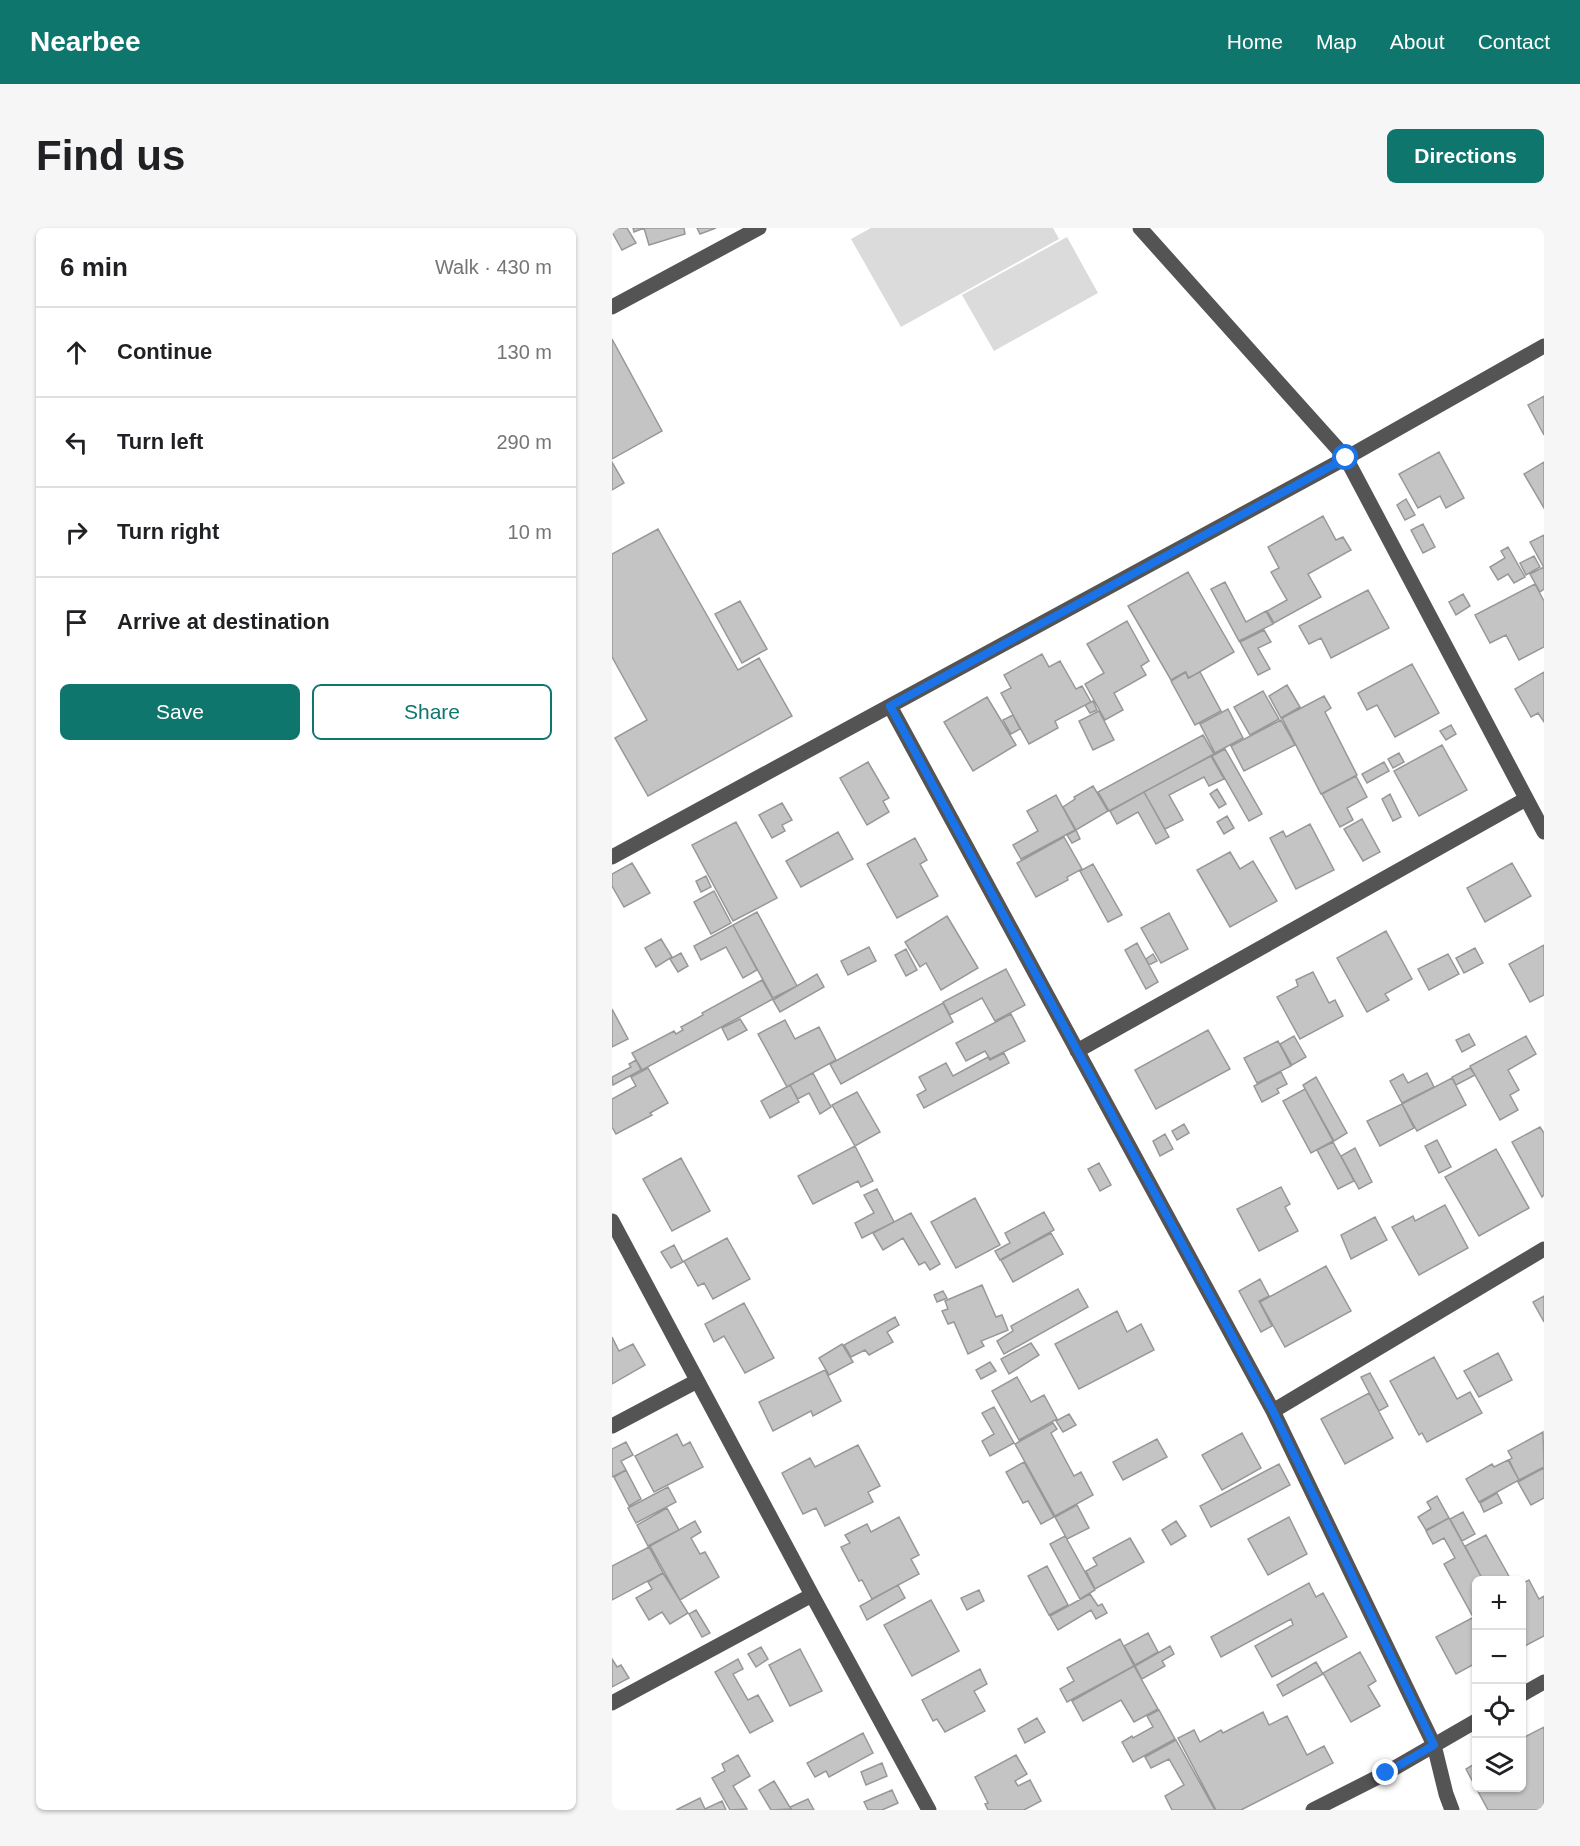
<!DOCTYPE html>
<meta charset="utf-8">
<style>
body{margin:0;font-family:Helvetica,sans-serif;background:#f6f6f6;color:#202124}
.controls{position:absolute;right:18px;bottom:18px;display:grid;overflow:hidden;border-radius:9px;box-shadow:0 2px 4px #0004}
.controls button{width:54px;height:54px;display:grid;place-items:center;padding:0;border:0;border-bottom:2px solid #e0e0e0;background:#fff;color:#202124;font:30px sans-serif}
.stop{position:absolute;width:18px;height:18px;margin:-14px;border:4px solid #1a73e8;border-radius:50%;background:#fff}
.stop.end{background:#1a73e8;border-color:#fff;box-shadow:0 2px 6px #0008}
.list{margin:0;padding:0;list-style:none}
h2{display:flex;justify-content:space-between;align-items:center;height:78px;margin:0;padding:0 24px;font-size:26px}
h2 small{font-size:20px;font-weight:400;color:#757577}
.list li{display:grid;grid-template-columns:39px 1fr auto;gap:18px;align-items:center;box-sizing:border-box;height:90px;padding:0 24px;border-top:2px solid #e0e0e0}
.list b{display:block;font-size:22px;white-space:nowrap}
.list em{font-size:20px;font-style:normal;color:#757577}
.actions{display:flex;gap:12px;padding:18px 24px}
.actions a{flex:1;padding:14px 0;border:2px solid #0f766e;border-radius:9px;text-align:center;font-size:21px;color:#0f766e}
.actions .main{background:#0f766e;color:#fff}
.icon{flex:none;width:33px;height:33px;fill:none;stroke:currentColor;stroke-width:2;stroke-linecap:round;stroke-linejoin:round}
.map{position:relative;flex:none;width:932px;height:1582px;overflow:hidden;border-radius:9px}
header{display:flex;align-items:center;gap:36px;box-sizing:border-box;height:84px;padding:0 30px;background:#0f766e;color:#fff}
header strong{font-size:28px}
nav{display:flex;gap:33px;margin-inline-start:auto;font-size:21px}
.intro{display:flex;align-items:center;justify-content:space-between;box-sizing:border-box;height:144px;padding:0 36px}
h1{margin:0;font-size:42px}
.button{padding:15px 27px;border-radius:9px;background:#0f766e;color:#fff;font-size:21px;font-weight:700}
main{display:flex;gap:36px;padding:0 36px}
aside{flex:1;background:#fff;border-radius:9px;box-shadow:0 2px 4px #0004}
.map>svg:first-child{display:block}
.green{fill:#dbdbdb}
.building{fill:#c4c4c4;stroke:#989898;stroke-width:1.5}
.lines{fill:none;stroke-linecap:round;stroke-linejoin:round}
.minor{stroke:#545454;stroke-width:15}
.route{stroke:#1a73e8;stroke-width:8}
</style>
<header>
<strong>Nearbee</strong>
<nav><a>Home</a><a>Map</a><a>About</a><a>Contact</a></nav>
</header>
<div class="intro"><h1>Find us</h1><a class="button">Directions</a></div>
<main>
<aside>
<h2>6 min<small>Walk · 430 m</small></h2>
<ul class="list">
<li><svg class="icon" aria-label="ahead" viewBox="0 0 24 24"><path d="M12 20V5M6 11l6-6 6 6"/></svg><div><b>Continue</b></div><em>130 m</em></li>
<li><svg class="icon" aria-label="left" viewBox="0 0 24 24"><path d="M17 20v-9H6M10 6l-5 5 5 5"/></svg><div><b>Turn left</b></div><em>290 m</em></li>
<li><svg class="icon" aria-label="right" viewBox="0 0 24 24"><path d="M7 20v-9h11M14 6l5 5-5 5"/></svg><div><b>Turn right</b></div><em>10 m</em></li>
<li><svg class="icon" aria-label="arrive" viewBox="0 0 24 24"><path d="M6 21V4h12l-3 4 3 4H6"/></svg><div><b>Arrive at destination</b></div></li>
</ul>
<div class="actions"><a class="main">Save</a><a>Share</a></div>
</aside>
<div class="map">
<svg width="932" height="1582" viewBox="0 0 932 1582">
<rect width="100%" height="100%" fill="#fff"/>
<path class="green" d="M259,0H441L447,11L289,99L239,11Z
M455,9L486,65L382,123L350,67Z"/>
<path class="building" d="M0,0H15L24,15L10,22L0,4Z
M21,0H72L73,6L37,17L32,0L22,4Z
M85,0H104L88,6Z
M0,111L50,203L0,231Z
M932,168V207L916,177Z
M827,224L852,270L834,280L828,268L806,280L787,246Z
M0,234L12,255L0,262Z
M932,234V280L912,246Z
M794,271L803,287L793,292L785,277Z
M711,288L724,312L731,309L739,322L696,346L709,369L662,395L655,383L675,372L659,344L667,340L656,319Z
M811,296L823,319L811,325L799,302Z
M46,301L126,442L147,430L180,488L36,568L3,510L35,492L0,429V326Z
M932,307V338H931L918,314Z
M896,319L913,349L902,355L896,346L886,352L878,339L893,330L889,323Z
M922,328L928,339L914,347L908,335Z
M932,339V361L928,364L918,346Z
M576,344L622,424L577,450L573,444L559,452L516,378Z
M613,354L634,394L654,383L661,396L627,413L599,361Z
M923,356L932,373V419L907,432L894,407L878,415L863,387Z
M756,362L777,400L719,430L709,410L697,416L687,398Z
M851,366L858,378L844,387L837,374Z
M128,373L155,421L130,435L103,386Z
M515,393L537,433L529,438L534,447L502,465L511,482L493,492L473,456L492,445L475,416Z
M652,402L659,414L646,420L658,441L646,447L628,414Z
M430,426L437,439L448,433L464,461L470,458L479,474L443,493L446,500L417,516L389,465L399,460L392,447Z
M800,436L827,485L783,509L765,477L755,482L746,465Z
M574,444L576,450L588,444L609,483L583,497L559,453Z
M932,444V494L926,485L919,489L903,461Z
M675,457L688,479L669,490L657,468Z
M651,463L667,491L638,507L622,479Z
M712,468L719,480L713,484L745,547L709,566L670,490Z
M375,469L404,517L361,543L332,494Z
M481,473L485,482L478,485L473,477Z
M616,481L631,510L603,525L588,496Z
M487,483L502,512L481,522L467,493Z
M401,487L408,501L399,506L391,492Z
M669,492L683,517L632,543L619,518Z
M839,497L844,506L834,512L828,503Z
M591,507L602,526L497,583L486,564Z
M830,517L855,562L807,588L782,543Z
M613,521L650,586L637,593L600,528Z
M787,525L792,534L781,540L776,531Z
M599,528L612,551L597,558L592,549L557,567L571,592L553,601L532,564Z
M256,534L277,570L271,573L277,584L255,597L228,550Z
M772,534L777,543L755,555L750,546Z
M744,548L755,569L735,580L741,592L728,599L710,566Z
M481,558L496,583L464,602L451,579L463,571L462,569Z
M605,561L614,576L607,580L598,566Z
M532,564L557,609L544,616L526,584L505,596L498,583Z
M778,566L789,589L781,593L770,571Z
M444,567L463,602L409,631L401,617L426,603L415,583Z
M170,575L180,592L170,597L173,603L160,610L147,587Z
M615,588L622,600L612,606L605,594Z
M750,591L768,624L751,633L732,601Z
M124,594L165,670L121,693L80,617Z
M698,596L722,642L684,661L658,610L671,603L674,609Z
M464,602L468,611L460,615L455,607Z
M226,604L241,631L189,659L174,633Z
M452,609L470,641L455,649L456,652L424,669L405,635Z
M303,610L315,632L308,636L326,668L285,690L255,636Z
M618,624L628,641L641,633L665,673L618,699L585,642Z
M20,635L38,665L12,679L0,658V646Z
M900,635L919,668L873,694L855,660Z
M481,636L510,687L496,694L468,643Z
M94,648L99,659L89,664L84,653Z
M102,663L119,695L99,706L82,674Z
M145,684L185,758L161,770L121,697Z
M557,685L576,721L549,735L529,700Z
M335,688L366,740L329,762L314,735L308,739L293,714Z
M121,697L145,742L131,750L114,719L89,732L82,718Z
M774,703L800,751L773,766L777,772L755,784L725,730Z
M49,711L60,729L44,739L33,720Z
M525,715L546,754L534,761L513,722Z
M932,717V767L918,774L897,736Z
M257,719L264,733L236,747L229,733Z
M863,720L871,735L852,745L844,730Z
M294,721L305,742L294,748L283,727Z
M69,725L76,738L66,744L58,731Z
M541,726L545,733L537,737L534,731Z
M836,726L847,746L817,762L806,741Z
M394,741L413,777L383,793L370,770L338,787L331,774Z
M701,744L717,775L723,772L731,788L688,811L665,769L686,758L684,752Z
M205,746L212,759L168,784L161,772Z
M150,752L161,771L30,842L20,825L62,803L64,806L71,802L69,799L91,787L90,785Z
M331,775L341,794L229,856L218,836Z
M0,781L16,811L0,819Z
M399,786L413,813L378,831L373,823L354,833L344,815Z
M128,791L135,802L116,812L110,800Z
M173,792L183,811L207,799L224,832L175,859L146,806Z
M596,802L618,841L544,881L523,842Z
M857,806L863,817L850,824L844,812Z
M682,808L694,829L680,837L668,816Z
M914,808L924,826L896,842L907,862L898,867L906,882L888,892L858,838Z
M666,813L679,838L645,855L632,830Z
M392,825L397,835L312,880L305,867L314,862L307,849L334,835L341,848L376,829L378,832Z
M24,832L29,842L1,857L0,849L19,839L17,836Z
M36,840L56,875L38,885L40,887L4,906L0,899V871L24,858L19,849Z
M858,840L863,847L844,857L840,849Z
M669,844L675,856L665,861L667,865L650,874L642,858Z
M201,845L219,879L208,886L197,865L186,871L178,857Z
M815,845L822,859L790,875L778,853L791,846L796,855Z
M704,849L735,905L722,913L691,857Z
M840,850L854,877L805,903L790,876Z
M178,857L187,874L158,890L149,873Z
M693,861L721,913L699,925L671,873Z
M245,864L268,904L243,918L220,877Z
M790,876L802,900L768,918L755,893Z
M572,896L577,905L565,912L560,903Z
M928,899L932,905V967L930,969L900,914Z
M553,906L561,921L548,928L541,913Z
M825,912L839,939L827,945L813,918Z
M721,914L742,953L726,961L705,922Z
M243,918L261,953L249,959L246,953L201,976L186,948Z
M743,920L760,954L747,961L729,928Z
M884,921L917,980L867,1008L833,949Z
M69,930L98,983L60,1003L31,951Z
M487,935L499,957L488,963L476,941Z
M669,959L678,976L673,979L686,1003L647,1023L625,981Z
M265,961L282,994L250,1010L243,995L262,985L252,967Z
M363,970L388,1017L344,1040L319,994Z
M833,977L856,1020L807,1047L780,999L801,988L803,993Z
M432,984L442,1002L388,1032L383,1023L398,1015L393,1005Z
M299,985L328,1036L318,1042L313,1034L307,1037L291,1010L271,1022L261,1005Z
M763,989L775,1012L739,1031L729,1007Z
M439,1005L451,1026L401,1054L389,1032Z
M115,1010L138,1051L101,1071L92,1055L86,1058L72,1033Z
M62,1017L71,1034L59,1040L49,1024Z
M714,1038L739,1083L673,1119L648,1074Z
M648,1051L657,1068L647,1073L660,1098L649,1104L627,1063Z
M370,1057L384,1089L390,1087L396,1102L369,1113L372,1118L356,1126L342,1094L336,1096L330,1083L336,1081L333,1073Z
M466,1061L476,1079L392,1126L385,1113L401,1103L399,1098Z
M331,1063L335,1070L325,1074L322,1067Z
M932,1068V1094L921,1074Z
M132,1075L162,1130L133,1145L112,1108L102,1114L93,1096Z
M505,1083L515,1104L529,1096L542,1122L467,1161L443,1116Z
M283,1089L287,1097L275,1104L281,1114L257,1127L253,1122L239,1129L232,1117Z
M0,1109L7,1123L21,1116L33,1137L0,1156Z
M419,1115L427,1127L397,1146L389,1131Z
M230,1116L241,1134L217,1147L207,1130Z
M886,1125L900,1152L867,1169L852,1143Z
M822,1129L845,1171L858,1164L870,1185L815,1214L810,1205L807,1207L778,1153Z
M378,1134L384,1143L369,1151L364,1142Z
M213,1142L229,1173L201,1188L199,1183L161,1203L147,1174Z
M758,1145L776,1178L767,1183L749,1149Z
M405,1149L419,1174L432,1167L445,1191L407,1212L380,1163Z
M757,1165L781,1210L733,1236L709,1191Z
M382,1179L402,1215L378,1228L370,1213L382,1206L370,1185Z
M457,1186L464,1197L451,1204L444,1193Z
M441,1195L445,1201L439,1205L462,1248L469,1244L481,1267L443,1288L403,1216Z
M931,1204L932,1239L907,1252L897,1232L900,1230L896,1223Z
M630,1205L649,1240L610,1262L590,1227Z
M65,1206L71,1218L78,1214L91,1239L42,1264L23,1228Z
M545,1211L555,1229L511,1252L501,1234Z
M14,1214L21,1227L9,1233L14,1242L0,1249V1221Z
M246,1217L268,1258L256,1264L261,1274L213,1298L204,1280L191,1286L170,1245L198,1230L203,1239Z
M896,1232L907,1252L867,1274L854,1251L880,1236L882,1239Z
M412,1234L442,1289L429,1296L416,1273L411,1275L394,1244Z
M667,1236L678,1257L599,1299L588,1278Z
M932,1240V1270L919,1277L906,1254Z
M14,1242L29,1271L17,1278L2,1249Z
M56,1259L64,1274L24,1295L16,1280Z
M885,1265L890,1275L872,1284L868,1275Z
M825,1268L837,1290L814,1302L806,1289L819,1281L815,1274Z
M465,1277L477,1300L455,1311L443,1289Z
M55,1280L67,1302L36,1318L25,1297Z
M851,1284L863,1306L850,1313L838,1291Z
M287,1289L307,1327L299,1331L307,1346L260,1371L250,1352L247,1353L229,1319L238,1315L233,1307L255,1296L259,1304Z
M677,1289L695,1326L656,1347L636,1311Z
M837,1290L871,1352H864V1385L860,1387L832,1336L843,1330L832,1310L821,1316L814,1303Z
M83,1293L89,1304L79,1310L88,1326L93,1324L107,1349L68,1372L38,1318Z
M564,1293L574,1308L559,1317L550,1302Z
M874,1307L899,1352H871L853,1318Z
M453,1308L483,1362L468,1371L438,1316Z
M518,1310L532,1334L483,1361L474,1343L485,1337L481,1330Z
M37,1319L51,1345L0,1372V1338Z
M435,1338L456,1377L437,1387L416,1348Z
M51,1345L76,1385L58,1396L50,1384L37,1392L24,1370L40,1361L36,1354Z
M917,1352L927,1371L932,1368V1408L909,1420V1356Z
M697,1355L704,1369L711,1365L735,1409L660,1449L643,1418L681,1397L679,1391L609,1429L599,1409Z
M286,1357L293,1370L255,1392L248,1378Z
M367,1362L372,1373L355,1382L349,1370Z
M478,1366L486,1378L490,1376L495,1385L484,1391L479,1382L446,1402L438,1388Z
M319,1372L347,1423L300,1448L272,1397Z
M84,1382L98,1405L90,1409L77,1386Z
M860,1390L864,1398V1442L862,1436L844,1446L824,1409Z
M536,1405L546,1424L523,1437L512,1418Z
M508,1411L522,1438L455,1474L448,1461L462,1453L455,1440Z
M558,1418L562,1426L550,1433L553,1438L530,1451L523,1438Z
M149,1419L156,1431L144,1439L136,1426Z
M188,1421L210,1463L178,1478L157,1437Z
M748,1424L764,1453L756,1458L768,1478L739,1494L711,1445Z
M0,1431L5,1439L9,1437L17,1450L0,1459Z
M126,1431L131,1441L121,1446L136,1472L146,1467L161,1493L138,1505L103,1444Z
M704,1434L711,1446L671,1468L665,1457Z
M522,1438L546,1481L522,1494L509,1472L471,1493L460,1473Z
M368,1441L375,1456L362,1463L373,1483L333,1504L325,1491L321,1493L310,1472Z
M547,1482L563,1511L521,1534L510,1514L520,1508L521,1510L541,1499L535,1488Z
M651,1484L657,1497L675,1488L695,1527L712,1518L721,1535L629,1582H604L566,1510L582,1502L588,1514L609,1502L611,1505Z
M425,1490L433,1504L413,1515L406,1501Z
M932,1499V1582H876L854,1541L864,1535V1560H909V1511Z
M251,1505L261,1525L217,1549L214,1543L203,1549L195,1535Z
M564,1512L603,1582H560L553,1568L572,1557L557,1531L539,1540L533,1529Z
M126,1527L138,1548L121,1558L135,1581L118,1582L100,1550L113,1543L110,1536Z
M404,1527L415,1546L403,1553L406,1558L418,1552L429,1573L412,1582H376L373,1576L376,1575L363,1549Z
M270,1535L275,1548L254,1557L249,1544Z
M162,1553L179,1581L159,1582L147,1562Z
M280,1562L286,1575L270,1582H256L252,1574Z
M88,1570L93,1581L110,1573L114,1582H64Z
M196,1571L202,1582H180L178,1579Z"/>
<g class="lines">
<path class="minor" d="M528,0L734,230L932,604
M0,79L147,0
M278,478L661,1183L822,1517L834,1566L840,1582
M0,629L734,230L932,118
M465,823L914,571
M0,993L200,1367L317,1582
M661,1183L932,1021
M0,1198L85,1153
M909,1467L932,1454
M0,1475L200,1367
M701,1582L774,1545L864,1493"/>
</g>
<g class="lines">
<path class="route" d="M734,230L278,478L661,1183L822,1517L774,1545"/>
</g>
</svg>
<div class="controls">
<button>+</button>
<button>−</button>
<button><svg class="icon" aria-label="locate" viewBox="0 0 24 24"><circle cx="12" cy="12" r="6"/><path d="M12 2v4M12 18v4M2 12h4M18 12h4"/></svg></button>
<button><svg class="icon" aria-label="layers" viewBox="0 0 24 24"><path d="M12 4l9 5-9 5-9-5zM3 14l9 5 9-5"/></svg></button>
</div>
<div class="stop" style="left:734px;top:230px"></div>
<div class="stop end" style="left:774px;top:1545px"></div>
</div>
</main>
